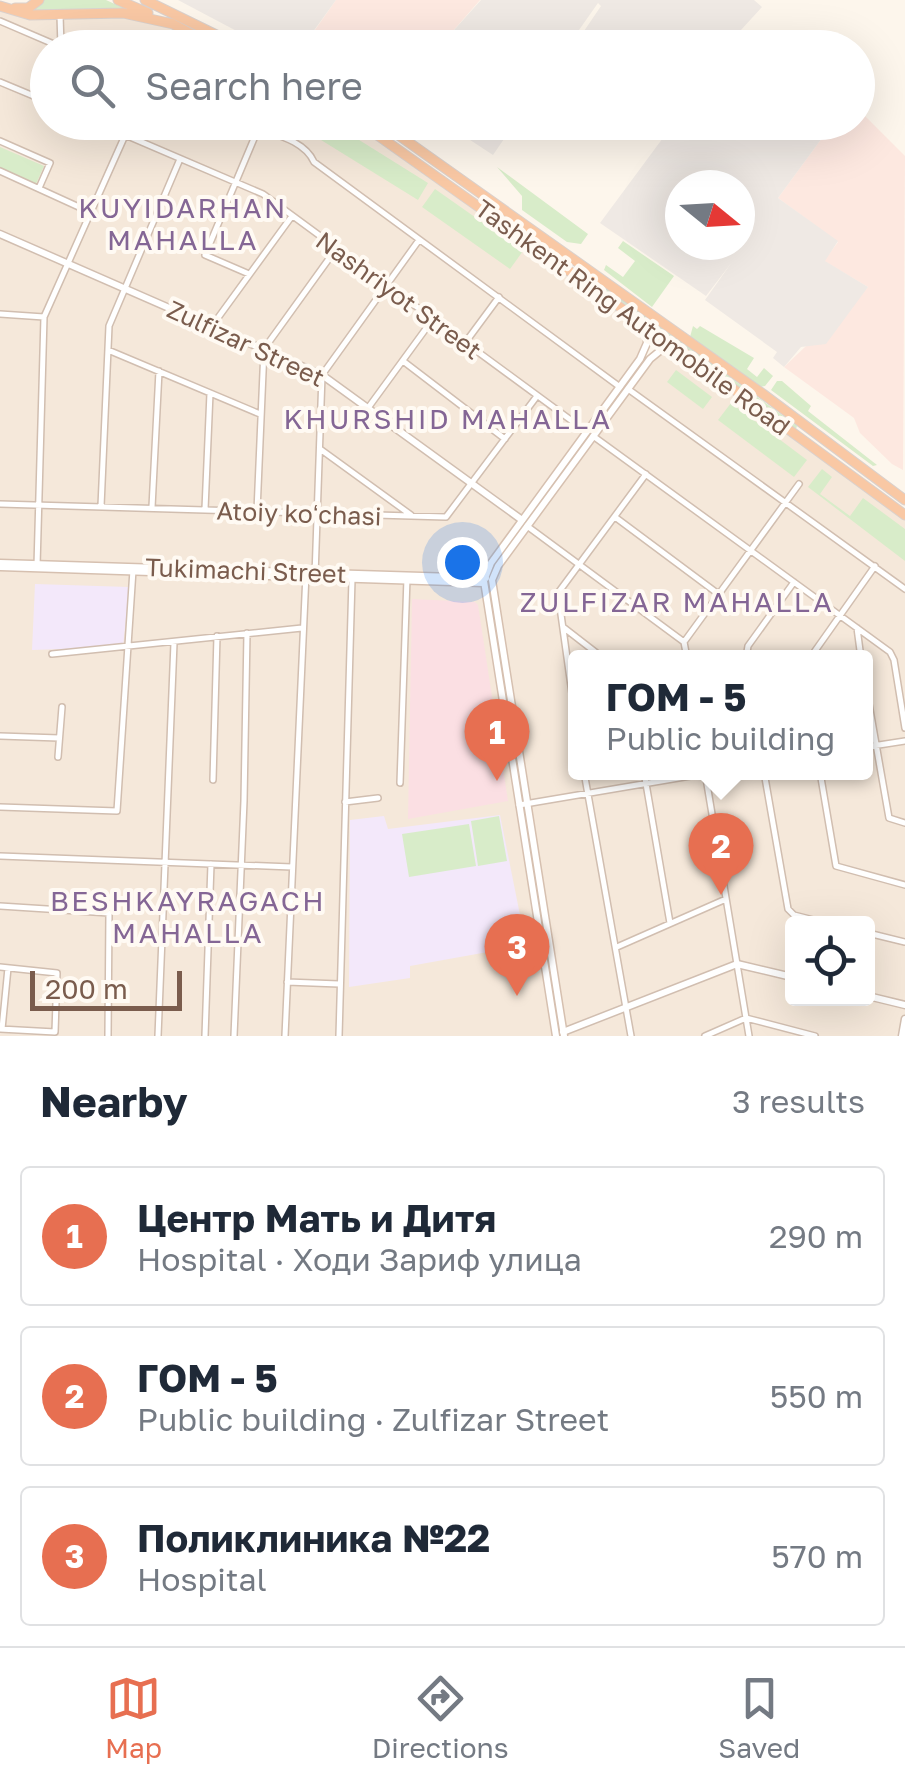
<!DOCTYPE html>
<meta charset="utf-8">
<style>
body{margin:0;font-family:"Golos Text",sans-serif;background:#f6f6f7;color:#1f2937}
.controls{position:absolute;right:30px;bottom:30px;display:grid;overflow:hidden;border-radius:10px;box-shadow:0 10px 40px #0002}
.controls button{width:90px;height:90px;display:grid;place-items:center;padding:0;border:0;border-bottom:2px solid #e0e1e3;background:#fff;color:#1f2937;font:50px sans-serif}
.compass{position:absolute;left:665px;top:170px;width:90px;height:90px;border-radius:50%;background:#fff;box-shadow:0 10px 40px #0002;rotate:108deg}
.scale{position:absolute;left:30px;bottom:25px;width:152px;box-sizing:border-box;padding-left:10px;border:5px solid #7a5c4d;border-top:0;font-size:28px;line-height:35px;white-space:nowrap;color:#7a5c4d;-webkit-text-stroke:8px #fffaf3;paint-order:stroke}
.you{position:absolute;left:462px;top:562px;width:35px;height:35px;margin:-25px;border:8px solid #fff;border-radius:50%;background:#1a73e8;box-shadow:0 0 0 15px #1a73e833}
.badge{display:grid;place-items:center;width:65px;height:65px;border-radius:50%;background:#e76f51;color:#fff;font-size:32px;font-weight:700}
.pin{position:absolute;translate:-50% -82px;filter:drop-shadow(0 2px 5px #0008)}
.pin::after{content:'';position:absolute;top:52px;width:35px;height:30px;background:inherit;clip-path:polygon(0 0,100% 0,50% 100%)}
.popup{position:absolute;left:568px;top:650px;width:305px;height:130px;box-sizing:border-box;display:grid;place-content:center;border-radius:10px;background:#fff;filter:drop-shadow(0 2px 8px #0005);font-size:32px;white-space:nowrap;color:#747a83}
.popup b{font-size:38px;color:#1f2937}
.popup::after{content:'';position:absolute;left:50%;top:100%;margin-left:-20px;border:20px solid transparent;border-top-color:#fff}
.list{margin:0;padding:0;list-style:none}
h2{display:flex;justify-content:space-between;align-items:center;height:130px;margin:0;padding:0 40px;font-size:42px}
h2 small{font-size:32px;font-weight:400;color:#747a83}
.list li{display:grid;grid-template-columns:65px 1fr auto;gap:30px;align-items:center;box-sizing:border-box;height:140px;margin:0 20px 20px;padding:0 20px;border:2px solid #e0e1e3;border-radius:10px}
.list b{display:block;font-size:38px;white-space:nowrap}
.list p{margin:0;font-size:32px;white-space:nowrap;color:#747a83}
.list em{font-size:32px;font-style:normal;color:#747a83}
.icon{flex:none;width:55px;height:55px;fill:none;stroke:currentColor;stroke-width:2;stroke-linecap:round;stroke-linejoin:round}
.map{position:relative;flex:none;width:905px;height:1036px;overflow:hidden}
.search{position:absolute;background:#fff;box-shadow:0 10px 40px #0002;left:30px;right:30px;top:30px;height:110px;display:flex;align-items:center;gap:25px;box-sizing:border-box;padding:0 35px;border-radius:55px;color:#747a83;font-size:38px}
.sheet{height:610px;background:#fff}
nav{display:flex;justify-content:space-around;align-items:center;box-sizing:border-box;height:140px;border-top:2px solid #e0e1e3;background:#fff;font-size:28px;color:#747a83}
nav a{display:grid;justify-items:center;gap:5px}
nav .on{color:#e76f51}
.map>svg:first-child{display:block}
.residential{fill:#f5e8da;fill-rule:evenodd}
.commercial{fill:#fde8e0}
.industrial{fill:#efe9e4;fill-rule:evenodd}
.education{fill:#f3e8fa}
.medical{fill:#fbdfe3}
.green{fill:#d8ecc9}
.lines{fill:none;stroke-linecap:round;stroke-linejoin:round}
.minor-casing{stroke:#d1beb0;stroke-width:8}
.tertiary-casing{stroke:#d1beb0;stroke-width:9}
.secondary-casing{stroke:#d6c0b0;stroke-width:9}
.trunk-casing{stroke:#dad1cd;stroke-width:11}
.minor{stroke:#fff;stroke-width:5}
.tertiary{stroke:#fff;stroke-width:6}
.secondary{stroke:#fff;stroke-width:6}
.trunk{stroke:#f9c8a4;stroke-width:9}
.labels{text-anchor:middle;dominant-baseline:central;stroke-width:8;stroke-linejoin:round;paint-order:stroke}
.street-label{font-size:25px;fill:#7a5c4d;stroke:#fffaf3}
.neighbourhood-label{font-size:28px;letter-spacing:2.5px;fill:#846695;stroke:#fffaf3}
</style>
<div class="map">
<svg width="905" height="1036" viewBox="0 0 905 1036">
<rect width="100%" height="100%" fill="#fdf6ec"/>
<path class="residential" d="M0,6L23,14L146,16L218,47L48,48V122L359,123L647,332L642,354L486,573L556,1036H0Z
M679,349L905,515V1036H564L492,580L658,352ZM576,658H866V772H576ZM792,924H868V998H792Z"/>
<path class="commercial" d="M336,0H480L446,39L458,47H303Z
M858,109L905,156L903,470L892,464L860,433L854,418L784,367L868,287L824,261L838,242L778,198L833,123L858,122Z"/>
<path class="industrial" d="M178,0H336L302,47L269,48Z
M481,0H754L762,7L741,30L765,47H600L582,34L601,6L598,3L567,47H460L446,39Z
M473,123V122L515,123L493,155L464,136Z
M674,123H833L778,198L838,241L825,261L868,287L826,344L801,347L784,367L773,358L777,352L705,300L732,262L706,296L600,223ZM680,185H740V245H680Z"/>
<path class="education" d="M35,584L129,587L123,647L32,650Z
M500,815L526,945L410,966V978L349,987L350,820L384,816L388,829Z"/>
<path class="medical" d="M412,599L475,602L478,605L508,801L408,819Z"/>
<path class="green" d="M44,0H106L128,10L28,12Z
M303,123H332L428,183L418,200L300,127Z
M0,147L44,166L36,184L0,168Z
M497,167L588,234L581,244L567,242L522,210V196Z
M435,189L523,251L510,269L422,207Z
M623,241L674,276L652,307L604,270L606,265L623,277L635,261L618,248Z
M597,280L797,426L796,429L596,283Z
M693,326L697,329L700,326L754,358L747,369L757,377L764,368L773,376L765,386L759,387L690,337Z
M676,370L712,397L703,409L667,382Z
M777,381H782L811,406L808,411L877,465L873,466L771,390Z
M731,403L807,460L794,477L718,420Z
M822,469L832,477L820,494L850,516L863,498L905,529V561L808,487Z
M499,816L507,861L478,866L471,821Z
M469,824L476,866L409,877L402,834Z"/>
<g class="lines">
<g class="minor-casing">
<path id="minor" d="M60,15L61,47
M0,21L63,48
M0,82L48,102
M95,122L263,194L587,432
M243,122C265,133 303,137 314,162L620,387
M0,141L50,163L39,188
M0,171L92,213
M249,274L205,255L261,122
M0,314L44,317
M212,326L292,216
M465,343L499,297
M108,350L260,414
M403,361L505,439
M628,389L905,589
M368,408L433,319
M593,436L890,652L894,660L905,728
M320,449L411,515
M0,504L446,517L537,396
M101,506L109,326L180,159
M152,507L159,371
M205,509L210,393
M257,511L264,349L336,249
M615,517L717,593
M527,526L684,642L687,658
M37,566L44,317L131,122
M315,576L322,375L419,240
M563,627L603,658
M857,628L861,658
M684,642L799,484
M52,654L302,628
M746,658L748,646L794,582
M810,658L875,566
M866,687L889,818L905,823
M576,722L558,593L646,474
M0,736L59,738
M866,747L905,741
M58,757L62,707
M584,772L631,1036
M644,772L670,923
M705,772L749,1036
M764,772L788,909L794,915L829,924
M820,772L836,866L905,885
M213,780L217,636
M400,783L407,578
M345,802L378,798
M519,805L714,772
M0,807L117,811L133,570
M0,856L292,867
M0,906L109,913L108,1036
M868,933L905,942
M617,947L726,899
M0,967L57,973L55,1032L0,1029
M287,982L339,984
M2,1029L8,968
M158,1036L174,643
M205,1036L211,864
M234,1036L244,801L247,633
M285,1036L306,574
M339,1036L352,579
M705,1036L746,1018L815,1036"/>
</g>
<g class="tertiary-casing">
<path id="tertiary" d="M0,234L322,375L522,520
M868,996L905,1005
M563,1032L737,964L792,977
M902,1036L905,1019"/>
</g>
<g class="secondary-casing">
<path id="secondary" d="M0,563L486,578
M0,567L483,583
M556,1036L484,581L491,563L640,359L647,343L646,326
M564,1036L492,580L498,566L650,359L661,350L676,348"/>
</g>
<g class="trunk-casing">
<path id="trunk" d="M118,0L148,13
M145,0L243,48
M0,6L30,15L123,13L173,24
M15,8H28L39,0
M171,23L218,48
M359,122L679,349L905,515
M380,122L763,394L905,500"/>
</g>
<use href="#minor" class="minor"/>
<use href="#tertiary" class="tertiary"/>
<use href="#secondary" class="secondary"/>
<use href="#trunk" class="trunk"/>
</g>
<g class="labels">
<g class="street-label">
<text transform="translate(399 295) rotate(36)">Nashriyot Street</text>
<text transform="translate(633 317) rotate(36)">Tashkent Ring Automobile Road</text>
<text transform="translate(246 343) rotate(25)">Zulfizar Street</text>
<text transform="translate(299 513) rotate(2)">Atoiy koʻchasi</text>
<text transform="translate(246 570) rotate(2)">Tukimachi Street</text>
</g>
<g class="neighbourhood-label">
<text x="183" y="207">KUYIDARHAN<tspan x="183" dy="32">MAHALLA</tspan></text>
<text x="448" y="418">KHURSHID MAHALLA</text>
<text x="677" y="601">ZULFIZAR MAHALLA</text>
<text x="188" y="900">BESHKAYRAGACH<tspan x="188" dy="32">MAHALLA</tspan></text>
</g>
</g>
</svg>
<div class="controls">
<button><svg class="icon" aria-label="locate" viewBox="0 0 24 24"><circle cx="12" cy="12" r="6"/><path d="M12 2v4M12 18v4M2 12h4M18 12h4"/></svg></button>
</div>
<svg class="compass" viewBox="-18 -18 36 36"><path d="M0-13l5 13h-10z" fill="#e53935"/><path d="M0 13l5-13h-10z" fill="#747a83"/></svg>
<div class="scale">200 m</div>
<div class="you"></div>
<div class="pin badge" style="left:497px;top:781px">1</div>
<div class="pin badge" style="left:721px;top:895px">2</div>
<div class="popup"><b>ГОМ - 5</b>Public building</div>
<div class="pin badge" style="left:517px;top:996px">3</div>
<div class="search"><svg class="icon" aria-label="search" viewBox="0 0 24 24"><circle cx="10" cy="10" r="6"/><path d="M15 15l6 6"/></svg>Search here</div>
</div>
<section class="sheet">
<h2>Nearby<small>3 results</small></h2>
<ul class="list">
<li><span class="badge">1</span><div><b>Центр Мать и Дитя</b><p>Hospital · Ходи Зариф улица</p></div><em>290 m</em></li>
<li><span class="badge">2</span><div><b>ГОМ - 5</b><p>Public building · Zulfizar Street</p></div><em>550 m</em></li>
<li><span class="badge">3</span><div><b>Поликлиника №22</b><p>Hospital</p></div><em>570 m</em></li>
</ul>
</section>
<nav>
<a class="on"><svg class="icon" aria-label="map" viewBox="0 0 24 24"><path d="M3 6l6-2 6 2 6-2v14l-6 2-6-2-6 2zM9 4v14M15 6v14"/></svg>Map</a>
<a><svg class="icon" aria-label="directions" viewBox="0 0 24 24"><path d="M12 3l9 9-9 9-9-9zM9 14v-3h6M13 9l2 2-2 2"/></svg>Directions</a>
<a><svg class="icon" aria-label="saved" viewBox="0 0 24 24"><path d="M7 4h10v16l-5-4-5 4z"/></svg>Saved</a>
</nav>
